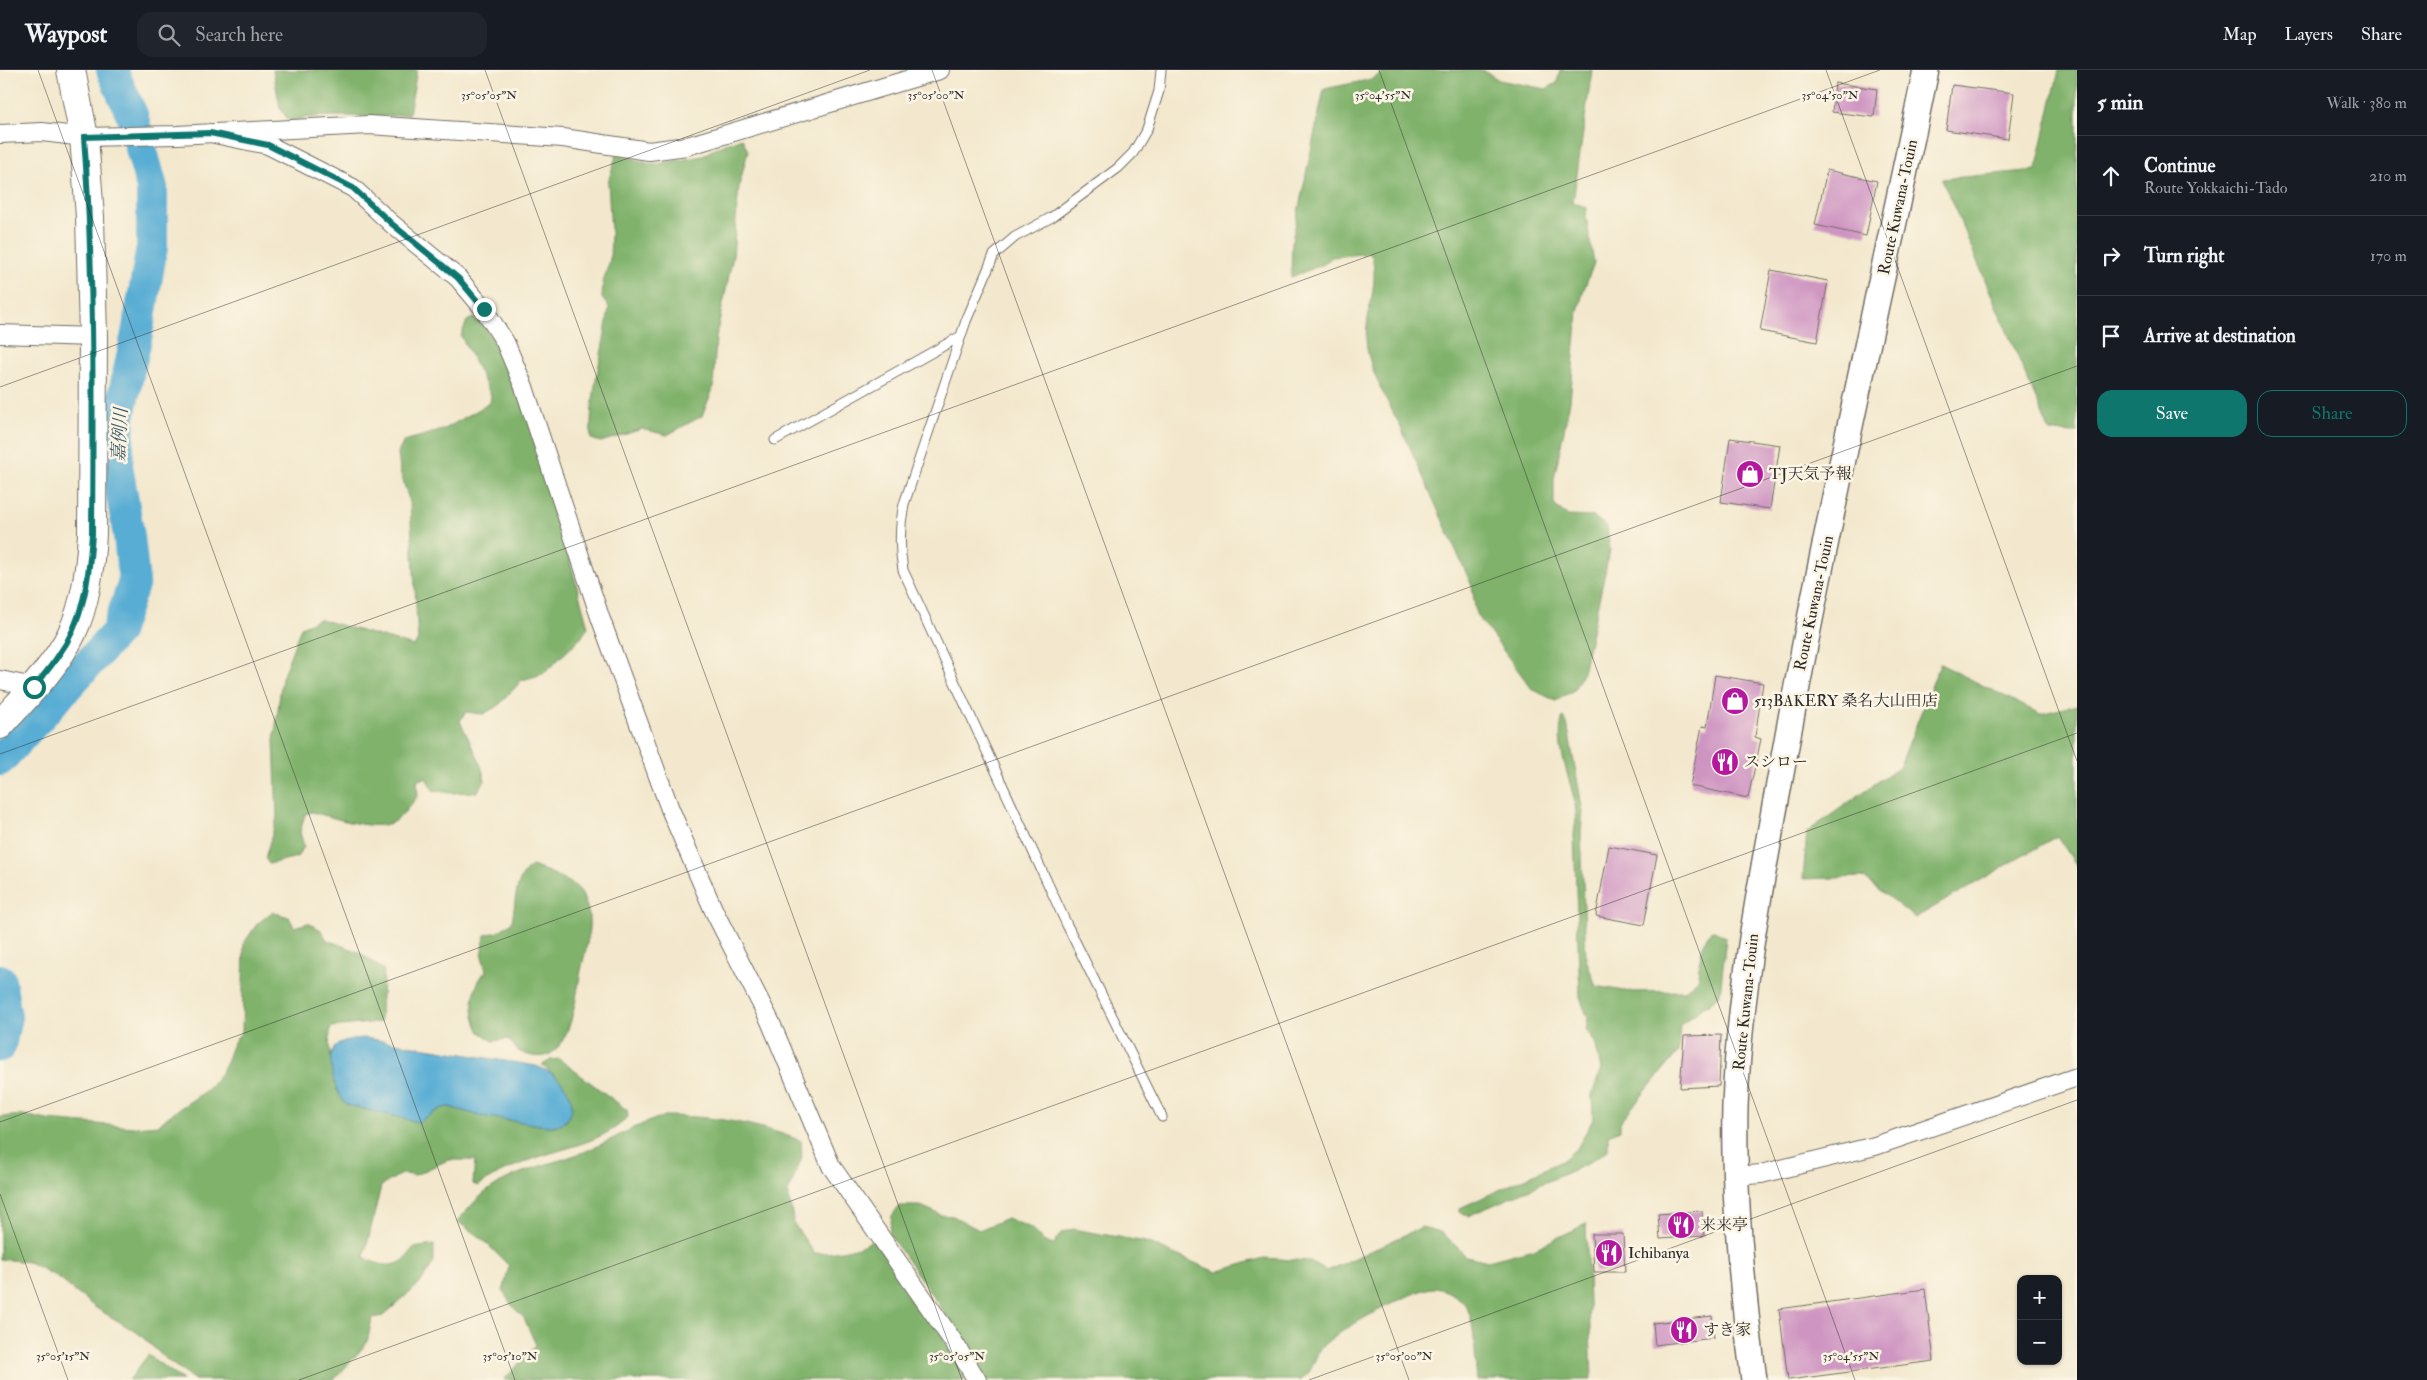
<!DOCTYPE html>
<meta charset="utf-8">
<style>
body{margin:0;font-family:"IM FELL Double Pica","Noto Serif JP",serif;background:#20242c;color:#f1f3f6}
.controls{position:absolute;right:15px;bottom:15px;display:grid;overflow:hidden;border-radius:10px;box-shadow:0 1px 4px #0004}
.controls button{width:45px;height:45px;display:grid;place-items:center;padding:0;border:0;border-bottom:1px solid #363941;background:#171b24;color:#f1f3f6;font:25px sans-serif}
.stop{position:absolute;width:15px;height:15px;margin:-11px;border:4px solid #0f766e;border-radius:50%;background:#fff}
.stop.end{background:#0f766e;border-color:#fff;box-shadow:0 1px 5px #0008}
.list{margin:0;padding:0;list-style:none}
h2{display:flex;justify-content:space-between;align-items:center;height:65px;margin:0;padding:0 20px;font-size:21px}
h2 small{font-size:16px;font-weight:400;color:#9ea1a6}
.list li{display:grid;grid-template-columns:32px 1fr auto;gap:15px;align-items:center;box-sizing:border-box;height:80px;padding:0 20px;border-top:1px solid #363941}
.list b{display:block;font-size:19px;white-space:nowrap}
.list p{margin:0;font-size:16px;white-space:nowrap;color:#9ea1a6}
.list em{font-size:16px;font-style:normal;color:#9ea1a6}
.actions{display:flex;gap:10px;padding:15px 20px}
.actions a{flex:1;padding:11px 0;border:1px solid #0f766e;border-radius:15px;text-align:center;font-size:18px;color:#0f766e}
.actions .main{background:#0f766e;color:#fff}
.icon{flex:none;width:28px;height:28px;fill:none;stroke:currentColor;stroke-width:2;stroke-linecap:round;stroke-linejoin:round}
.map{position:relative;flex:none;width:2077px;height:1310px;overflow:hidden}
header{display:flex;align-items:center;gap:30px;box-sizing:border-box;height:70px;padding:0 25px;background:#171b24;border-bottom:1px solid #363941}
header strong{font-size:24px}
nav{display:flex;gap:28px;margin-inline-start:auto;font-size:18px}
.search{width:350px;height:45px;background:#20242c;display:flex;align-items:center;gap:12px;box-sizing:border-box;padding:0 18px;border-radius:15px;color:#9ea1a6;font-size:19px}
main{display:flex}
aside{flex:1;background:#171b24}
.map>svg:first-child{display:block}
.forest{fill:#80b26c;stroke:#566e4c}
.water{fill:#58add4;stroke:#426c80}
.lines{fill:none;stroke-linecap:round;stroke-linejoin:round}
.river{stroke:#58add4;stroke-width:32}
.building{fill:#cf95c2}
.service-casing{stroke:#716d64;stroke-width:11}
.minor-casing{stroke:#716d64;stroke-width:20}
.secondary-casing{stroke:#716d64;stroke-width:28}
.primary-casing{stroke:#716d64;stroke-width:30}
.service{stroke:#fff;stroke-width:9}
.minor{stroke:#fff;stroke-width:18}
.secondary{stroke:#fff;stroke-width:25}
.primary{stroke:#fff;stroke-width:28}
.route{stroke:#0f766e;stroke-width:6}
.ticks{fill:none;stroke:#2b2b2b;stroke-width:1;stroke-opacity:0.45}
.labels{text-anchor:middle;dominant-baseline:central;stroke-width:5;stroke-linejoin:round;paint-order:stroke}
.street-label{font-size:16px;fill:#2b2b2b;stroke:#fcf5e5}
.poi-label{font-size:16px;fill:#2b2b2b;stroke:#fcf5e5;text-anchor:start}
.water-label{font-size:18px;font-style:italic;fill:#3b5866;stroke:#fcf5e5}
.ticks-label{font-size:12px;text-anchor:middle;fill:#2b2b2b;stroke:#fcf5e5;stroke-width:5;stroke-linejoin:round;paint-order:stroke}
</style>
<header>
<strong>Waypost</strong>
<div class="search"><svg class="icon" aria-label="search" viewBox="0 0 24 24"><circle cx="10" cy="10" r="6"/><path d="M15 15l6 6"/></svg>Search here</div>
<nav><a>Map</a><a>Layers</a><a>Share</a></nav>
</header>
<main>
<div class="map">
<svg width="2077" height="1310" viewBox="0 0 2077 1310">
<rect width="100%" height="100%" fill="#fcf5e5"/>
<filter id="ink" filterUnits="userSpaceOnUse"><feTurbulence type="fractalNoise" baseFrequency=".02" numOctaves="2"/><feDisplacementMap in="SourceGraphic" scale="10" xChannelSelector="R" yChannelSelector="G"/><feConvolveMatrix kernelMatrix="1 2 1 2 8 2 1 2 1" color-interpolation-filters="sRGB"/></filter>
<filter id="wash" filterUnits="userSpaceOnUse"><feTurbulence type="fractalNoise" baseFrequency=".0096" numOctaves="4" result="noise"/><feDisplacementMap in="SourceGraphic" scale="20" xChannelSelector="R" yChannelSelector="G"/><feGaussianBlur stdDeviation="1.12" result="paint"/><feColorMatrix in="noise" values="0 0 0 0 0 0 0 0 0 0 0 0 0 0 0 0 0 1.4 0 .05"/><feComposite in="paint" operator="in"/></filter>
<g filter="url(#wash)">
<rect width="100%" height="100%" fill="#f3e8cd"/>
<path class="forest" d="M273,0H417L409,44C369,50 328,41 289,51L280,38Z
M1386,0H1483L1499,10L1546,19L1557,13L1560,0H1592L1573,132L1587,138L1586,147L1594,193L1584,219L1578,241L1570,331L1554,409V435L1568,446L1593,447L1607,456L1610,480L1583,602L1574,620L1556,631L1532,619L1476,544L1472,516C1449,464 1425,412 1402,360C1390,335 1375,312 1368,284C1360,251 1382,216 1371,183L1332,187L1324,194L1291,207L1292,171L1324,19L1373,9Z
M2059,0H2077V363L2050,362L1942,109L2036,100Z
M742,68L748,81L739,116L733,186L716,267L713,319L702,346L667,365L642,359L601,372L591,369C589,323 604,282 609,237L602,228L603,212L610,190L611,163L608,112L617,83L652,95L703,86L715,78Z
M473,248L481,253L507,286L534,358L588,557L581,568L543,604L522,610L498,636L483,644L466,642L460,651C469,672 481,688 485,711L477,722L450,723L433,720L426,708L417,710L418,726C410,735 403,746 393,752C374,762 332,747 312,742L305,744L300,762L304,777L297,787L269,794L265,788L277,748L274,670L282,608L301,557L319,549L414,576L418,570L410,433L400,401L398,383L404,371L443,360L490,333L491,325L461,266L467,251Z
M1940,594L2040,644L2077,635V796L2057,766L1915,848L1863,807L1803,809L1807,762L1900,696Z
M1563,647L1567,653L1583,742L1581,762L1586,889L1596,916L1629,922L1684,921L1697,910C1700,894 1700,872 1712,860L1726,867L1720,925L1680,955L1678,982L1620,1052V1060L1608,1065V1080L1585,1095L1468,1146L1460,1143V1138L1562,1091L1578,1077L1593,1049L1592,1025L1601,999L1595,972L1586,960L1588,948L1580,928L1574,765C1574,758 1577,749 1576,742C1573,710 1553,678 1563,647Z
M531,796C543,799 575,812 581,822C584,829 589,840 589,848C590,865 586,879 582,896C576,921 574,969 550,984C542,989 525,986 517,980C514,977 512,972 507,969L493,971L480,962C469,943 471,917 486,901L482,886L485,865L498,862L512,852C516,832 514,810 531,796Z
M272,842L289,847L294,857L308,853L321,860L327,870L359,882L384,900L380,952L331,957C325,985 337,1009 347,1035L418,1051L442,1038L449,1037L481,1046L547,1056H555L567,1051C576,1022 563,1012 542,995L551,990L559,989L627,1040L628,1047C607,1069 573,1076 545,1085C521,1093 498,1102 478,1116L473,1114L475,1090H448L415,1105L401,1104L381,1116L364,1187C384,1199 402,1199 413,1178L434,1175V1192L421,1212L383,1246L372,1248L367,1273L334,1310H195L167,1290L138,1263L96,1238L57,1207L29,1192L0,1189V1047L24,1045L47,1050L133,1057L159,1055C176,1037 206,1026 219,1006C230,991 227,976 242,962L244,873L257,854Z
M665,1046C712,1046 757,1053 801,1071L802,1087L788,1123L794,1154L814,1183C828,1184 860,1180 872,1170L910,1219L963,1297L965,1310H504L536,1275L524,1248L513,1237L503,1222L509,1196L483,1170L457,1151C467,1141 476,1129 487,1121C518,1098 556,1094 591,1079C616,1068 639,1053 665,1046Z
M899,1136H921L941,1145L953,1146L979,1160L1007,1148L1033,1159L1043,1171L1053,1175L1061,1163L1073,1159L1146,1172L1216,1202L1264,1188L1308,1191L1327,1201L1422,1157L1443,1163L1466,1186L1488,1191L1534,1179L1586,1154L1592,1310H1477C1474,1289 1477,1248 1463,1232C1457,1225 1442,1218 1433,1218C1416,1218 1334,1262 1323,1276C1312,1288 1317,1298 1301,1310H987L961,1266L889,1164L892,1146Z
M148,1285L183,1310H129Z"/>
<path class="water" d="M365,968L536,996C546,1000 556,1005 563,1014C578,1033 575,1056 547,1056L481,1046L449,1037L442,1038L418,1052L347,1035C337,1028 326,992 333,980C338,969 355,969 365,968Z"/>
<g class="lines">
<path class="river" d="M0,690L117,562L134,512L129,466L117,396L119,346L137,264L152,177V118L132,45L112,0
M0,910L6,947L0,976"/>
</g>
<g id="blocks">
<path class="building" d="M1835,13L1877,19L1874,47L1832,42Z
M1952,15L2014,23L2008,69L1946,60Z
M1827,100L1877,111L1866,166L1815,155Z
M1771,200L1828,211L1817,272L1760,261Z
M1730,368L1780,375L1770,439L1721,432Z
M1715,605L1763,613L1755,667L1761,669L1748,728L1690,716L1702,656L1707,657Z
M1609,776L1657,785L1644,855L1596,846Z
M1721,965L1719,1016L1680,1018L1684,966Z
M1702,1141L1704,1166L1660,1169L1658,1144Z
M1592,1164H1623L1625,1202H1594Z
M1925,1219L1934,1291L1788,1310L1779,1239Z
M1712,1246L1714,1268L1655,1275L1653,1253Z"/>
</g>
</g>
<g filter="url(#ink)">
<use href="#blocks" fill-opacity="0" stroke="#716d64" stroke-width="1"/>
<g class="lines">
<g class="service-casing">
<path id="service" d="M1161,0L1159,21L1147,59L1133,83L1118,98L1052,147L1015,167L994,185L966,251L904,434C899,458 899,477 903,500L1067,855L1162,1047
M775,370L961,266"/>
</g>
<g class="minor-casing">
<path id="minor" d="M210,63L268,75L353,118L392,154L458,208L484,239L505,272L524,317L600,547L670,739L714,841L770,951L831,1096L953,1271L977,1310
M0,64L42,62L84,67L177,65L369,55L563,68L649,81L687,76L940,0
M0,264L93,267
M0,610L34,617
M1736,1106L1761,1104L1875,1076L2077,1007"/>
</g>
<g class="secondary-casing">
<path id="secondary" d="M1754,1310C1742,1220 1733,1128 1735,1037C1739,919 1763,802 1784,687C1825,457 1879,229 1926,0"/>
</g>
<g class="primary-casing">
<path id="primary" d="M0,655C25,627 54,599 71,565C86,534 90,498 92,464L93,267L90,147L84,67L71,0"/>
</g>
<use href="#service" class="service"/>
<use href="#minor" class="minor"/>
<use href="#secondary" class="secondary"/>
<use href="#primary" class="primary"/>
</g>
</g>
<g class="lines" filter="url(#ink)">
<path class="route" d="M34,617C42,607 51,597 58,586C84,551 89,507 92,464C93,331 94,199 84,67L210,63L268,75L353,118L392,154L458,208L484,239"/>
</g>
<path class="ticks" d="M38,0L515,1310M485,0L962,1310M932,0L1409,1310M1379,0L1855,1310M1826,0L2077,691M0,317L870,0M0,684L1880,0M0,1052L2077,296M0,1124L68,1310M299,1310L2077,663M1309,1310L2077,1030"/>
<defs>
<g id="shop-disc" transform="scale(1.4375)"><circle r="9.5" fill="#b5179e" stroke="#fcf5e5"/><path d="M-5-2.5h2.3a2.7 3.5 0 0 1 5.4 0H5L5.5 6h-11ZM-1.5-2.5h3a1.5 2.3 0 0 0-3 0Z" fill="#fff"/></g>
<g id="restaurant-disc" transform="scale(1.4375)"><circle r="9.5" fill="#b5179e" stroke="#fcf5e5"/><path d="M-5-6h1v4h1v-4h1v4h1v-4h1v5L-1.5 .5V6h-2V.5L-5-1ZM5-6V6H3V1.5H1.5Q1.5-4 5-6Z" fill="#fff"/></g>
</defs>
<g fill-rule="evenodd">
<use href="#shop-disc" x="1750" y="404"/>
<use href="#shop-disc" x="1735" y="631"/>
<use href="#restaurant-disc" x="1725" y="692"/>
<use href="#restaurant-disc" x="1681" y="1155"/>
<use href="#restaurant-disc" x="1609" y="1183"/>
<use href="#restaurant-disc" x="1684" y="1260"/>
</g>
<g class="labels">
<g class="street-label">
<text transform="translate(1898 137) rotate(-78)">Route Kuwana-Touin</text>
<text transform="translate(1814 533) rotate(-78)">Route Kuwana-Touin</text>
<text transform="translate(1746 932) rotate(-84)">Route Kuwana-Touin</text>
</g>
<g class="poi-label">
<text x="1769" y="404">TJ天気予報</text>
<text x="1754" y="631">513BAKERY 桑名大山田店</text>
<text x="1744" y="692">スシロー</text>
<text x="1700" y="1155">来来亭</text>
<text x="1628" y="1183">Ichibanya</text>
<text x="1703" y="1260">すき家</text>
</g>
<g class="water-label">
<text transform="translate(120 365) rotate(-87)">嘉例川</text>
</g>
</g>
<g class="ticks-label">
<text x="489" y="29">35°05'05"N</text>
<text x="936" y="29">35°05'00"N</text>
<text x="1383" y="29">35°04'55"N</text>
<text x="1830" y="29">35°04'50"N</text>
<text x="63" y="1290">35°05'15"N</text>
<text x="510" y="1290">35°05'10"N</text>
<text x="957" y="1290">35°05'05"N</text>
<text x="1404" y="1290">35°05'00"N</text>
<text x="1851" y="1290">35°04'55"N</text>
</g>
</svg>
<div class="controls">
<button>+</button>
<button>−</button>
</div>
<div class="stop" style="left:34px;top:617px"></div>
<div class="stop end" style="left:484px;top:239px"></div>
</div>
<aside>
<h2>5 min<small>Walk · 380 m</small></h2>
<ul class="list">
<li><svg class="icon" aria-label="ahead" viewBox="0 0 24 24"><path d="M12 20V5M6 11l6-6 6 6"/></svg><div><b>Continue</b><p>Route Yokkaichi-Tado</p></div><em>210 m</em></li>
<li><svg class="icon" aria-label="right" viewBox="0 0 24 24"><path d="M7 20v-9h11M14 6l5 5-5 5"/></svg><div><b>Turn right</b></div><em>170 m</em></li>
<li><svg class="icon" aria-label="arrive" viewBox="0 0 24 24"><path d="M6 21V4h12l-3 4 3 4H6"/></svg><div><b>Arrive at destination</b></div></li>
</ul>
<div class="actions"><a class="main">Save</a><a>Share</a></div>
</aside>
</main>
